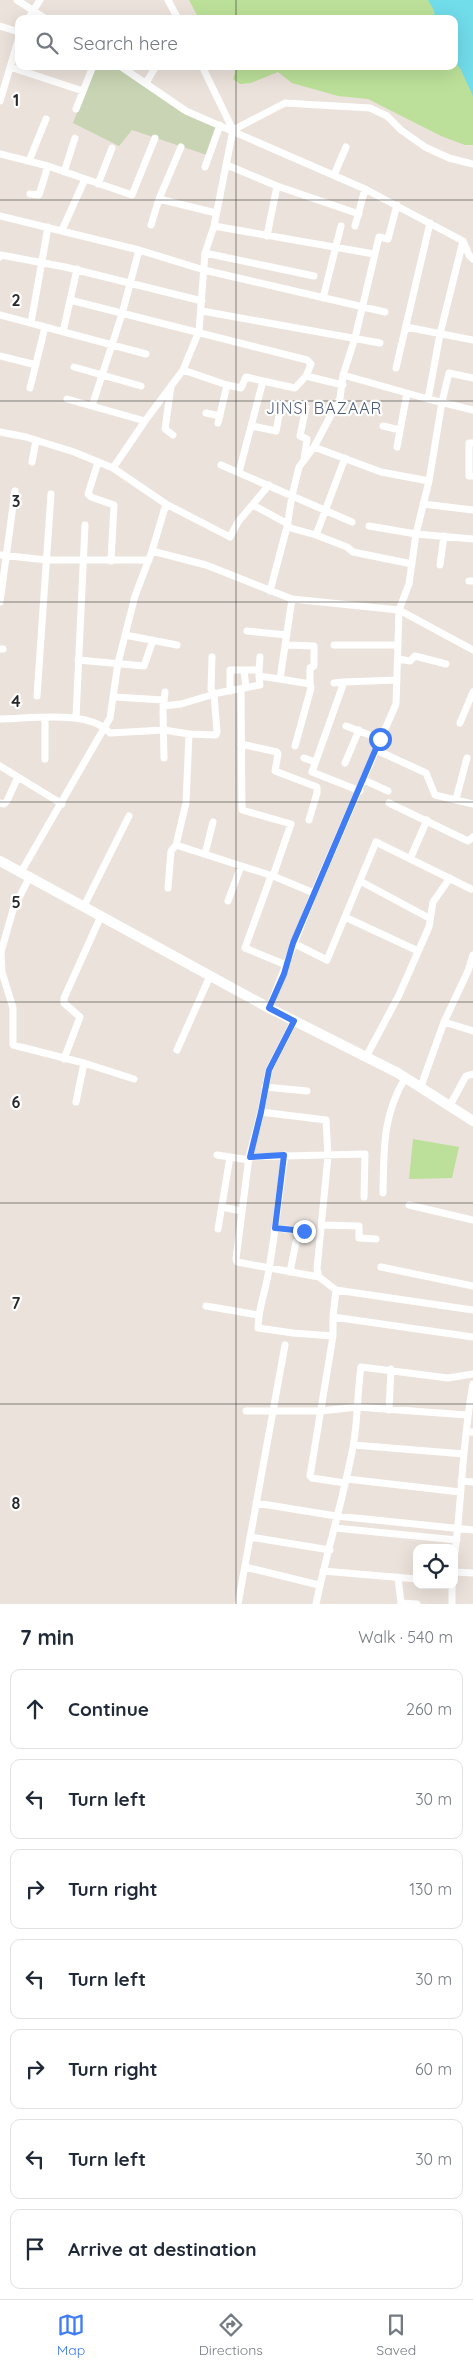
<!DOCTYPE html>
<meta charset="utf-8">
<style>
body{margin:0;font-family:Quicksand,sans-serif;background:#f2f2f3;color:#1f2937}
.controls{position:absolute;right:15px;bottom:15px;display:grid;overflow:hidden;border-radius:10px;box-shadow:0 5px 20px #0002}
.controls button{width:45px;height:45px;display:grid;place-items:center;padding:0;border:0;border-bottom:1px solid #e0e1e3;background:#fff;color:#1f2937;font:25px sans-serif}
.stop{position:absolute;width:15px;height:15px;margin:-11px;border:4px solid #407cf4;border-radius:50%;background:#fff}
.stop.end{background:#407cf4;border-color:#fff;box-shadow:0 1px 5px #0008}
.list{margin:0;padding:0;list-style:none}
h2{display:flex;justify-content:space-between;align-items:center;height:65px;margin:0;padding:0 20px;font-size:21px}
h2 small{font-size:16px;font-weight:400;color:#747a83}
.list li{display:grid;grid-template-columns:32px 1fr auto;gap:15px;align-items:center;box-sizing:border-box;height:80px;margin:0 10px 10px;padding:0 10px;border:1px solid #e0e1e3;border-radius:10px}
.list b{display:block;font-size:19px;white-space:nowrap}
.list em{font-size:16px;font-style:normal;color:#747a83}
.icon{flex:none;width:28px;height:28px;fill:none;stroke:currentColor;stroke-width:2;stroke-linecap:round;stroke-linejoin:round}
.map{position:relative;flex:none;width:473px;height:1604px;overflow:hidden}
.search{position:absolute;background:#fff;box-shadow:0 5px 20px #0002;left:15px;right:15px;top:15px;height:55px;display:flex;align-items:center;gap:12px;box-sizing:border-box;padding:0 18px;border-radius:10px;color:#747a83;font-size:19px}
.sheet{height:695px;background:#fff}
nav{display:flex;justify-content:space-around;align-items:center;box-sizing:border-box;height:70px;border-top:1px solid #e0e1e3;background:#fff;font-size:14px;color:#747a83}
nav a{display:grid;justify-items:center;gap:2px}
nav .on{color:#407cf4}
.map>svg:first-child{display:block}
.green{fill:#bce099}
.cemetery{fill:#c8d4b3}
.water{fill:#71dcea}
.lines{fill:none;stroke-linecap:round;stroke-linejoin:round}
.street{stroke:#fff;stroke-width:7}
.secondary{stroke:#fff;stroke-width:10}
.route{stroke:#407cf4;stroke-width:6}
.grid{fill:none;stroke:#292929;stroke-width:1;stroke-opacity:0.55}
.labels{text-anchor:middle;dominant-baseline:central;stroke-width:4.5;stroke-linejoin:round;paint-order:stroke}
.neighbourhood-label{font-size:16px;letter-spacing:1px;fill:#4b5a78;stroke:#fff}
.grid-label{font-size:16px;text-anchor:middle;font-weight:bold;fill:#292929;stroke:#fff;stroke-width:4.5;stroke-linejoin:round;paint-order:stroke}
</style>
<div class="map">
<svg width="473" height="1604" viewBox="0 0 473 1604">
<rect width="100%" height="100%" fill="#ebe2db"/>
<path class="green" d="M189,0H473V145H465L441,136L368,99L338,96L292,83L278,72L251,83L240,84L233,79L237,66H454V19H199Z
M413,1139L459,1147L452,1178L409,1179Z"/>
<path class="cemetery" d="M95,66H118L184,113L219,129L210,156L132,130L119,146L73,123Z"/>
<path class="water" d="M428,0H473V96L461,70L454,60V19H435L434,10Z"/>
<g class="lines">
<path class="street" d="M17,0L46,19
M168,0L178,19
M28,19L40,0
M0,26L19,32
M120,66L186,111L365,189L463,241L469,255L473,259
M10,67L83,91
M146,83L156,66
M0,101L19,37
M76,109L93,66
M233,130L285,103L370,108L387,116L401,130L425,147L449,158L473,164
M0,154L48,166L132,195L155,138
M29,161L46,119
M227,165L277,186L359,214
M205,167L220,125
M64,172L75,138
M334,175L346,147
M98,184L112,148
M30,194L39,195L48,166
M159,199L216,213
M0,216L139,250L204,270L385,312
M151,225L159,199L181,147
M214,226L374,254
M355,226L365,189
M62,230L85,179
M267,236L277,186
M205,253L314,276
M0,257L1,255L65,267L202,301
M323,298L341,226
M70,300L307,360L311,364L306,376
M202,311L380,343
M0,315L146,354
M31,323L48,227
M406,327L473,340
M63,332L77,269
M0,356L36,365
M74,367L141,386
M396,368L430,223
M183,370L227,385L218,423
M343,375L428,399L473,410
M227,385L241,388L246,377L263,381
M171,386L165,429L173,435
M30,388L45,327
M67,399L145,421
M428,399L440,334L463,241
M92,406L122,314L139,250
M206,413L220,416
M252,426L276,431L279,416
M383,426L400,430
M0,432L26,437L74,452L113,468L166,504L230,537L238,522L269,485
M473,443H469V476H473
M314,447L381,472L429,481
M397,447L407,393
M304,460L307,439L300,436L306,407
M32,462L36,440
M98,462L88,494L91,497L114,505L111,561
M221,465L352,522
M113,468L145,421L183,370L199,331L205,253L214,226L233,130L202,66
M239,472L263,381L295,388L306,376L343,385
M423,504L473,510
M253,505L288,524
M369,526L416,534L473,539
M287,527L316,535L345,458
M316,535L347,547L353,552L412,564
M152,551L206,565L292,599L399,610L473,650
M0,555L47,560H149
M440,565L444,536
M469,581H473
M270,591L287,527L292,496L299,467L314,447L340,398L343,375L355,338L379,237L388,239L397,205
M0,602L15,491
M247,631L287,635
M125,635L177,645
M334,645H398
M0,649H3
M398,659L410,661L415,656L446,664
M78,660L144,666L153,640
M244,670L246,688
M259,670L260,657
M280,679L310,684V668L314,666V646L286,645
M334,683L344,682
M241,689L242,810L291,824L273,876
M230,691V670H259V676
M37,696L51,494
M114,697L164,700
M163,706L181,704L218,693L260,685L259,676L280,679L292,599
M76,717L85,525
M0,719C30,719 89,709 110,733L164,730L189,734L186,803L176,845L171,851L168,888
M460,723L473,692
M346,726L380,739
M189,734L216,735L217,732L214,694L211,689L212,657
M241,744L277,752L278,754L275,771L317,787V793L309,820
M295,746L311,688L310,683
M376,750L426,773L435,795L473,804
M164,758L163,711L165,692
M304,758L315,762
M45,759V718
M345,763L359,730
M0,766L62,804
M364,780L388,791
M360,791L312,772L344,682L397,680
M456,799L467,758
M0,803L4,804L7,801L18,777
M389,803L468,841L473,837
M176,845L273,876L314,893
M205,854L213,822
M410,859L427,820
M21,872L110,718L118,663L135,596L152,551L166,504
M30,876L13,910L1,952L2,972L13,1008V1045L84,1063L134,1079
M271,876L245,948L286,965
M360,881L429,918
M228,901L241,866
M84,906L129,816
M345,917L418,951
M293,943L327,960L376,842L471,889
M269,1008L314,893L396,704L399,610L409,584L416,534L429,481L442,402L449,373L473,378
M294,1021L269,1070L261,1112L249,1157L236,1259L237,1262L319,1277L336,1290L473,1310
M444,1022L473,1031
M177,1050L210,976
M366,1057L399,995L429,927L433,902L450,878
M64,1059L80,1017L64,1003V998L101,916
M265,1087L307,1091
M420,1089L444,1022L468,971L473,955
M76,1102L84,1063
M449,1107L466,1076L473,1074
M261,1112L326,1120L328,1156L317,1269L319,1277
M217,1155L249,1160
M285,1155C279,1195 275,1235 268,1275C265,1293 258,1309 258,1328L293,1333L333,1336
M249,1157L365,1154L364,1197
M383,1193C384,1150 382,1117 405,1078
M409,1205L473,1220
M222,1207L241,1211
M322,1225L359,1226V1238L376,1239
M275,1228L304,1231
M218,1229L230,1157
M381,1267L473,1286
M290,1272L296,1242
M336,1290L333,1317V1336L310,1476L312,1478L345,1483
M206,1306L258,1315
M333,1317L473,1337
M389,1410L391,1369
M246,1411H321L357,1407L467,1415
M466,1432H473
M354,1445L464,1454
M347,1479L460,1492
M461,1481L473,1482
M256,1503L336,1516L473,1530
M335,1528L457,1540
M250,1537L330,1550
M454,1560C462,1501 462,1442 473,1384
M245,1567L319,1585
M323,1571L417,1579
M454,1572L473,1573
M398,1577L401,1603L417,1604
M452,1585V1604
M238,1604L285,1345
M316,1604C327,1551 343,1500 353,1447C358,1421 357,1394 361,1367L448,1378L473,1374"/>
<path class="secondary" d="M0,861L269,1008L398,1073L473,1121"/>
</g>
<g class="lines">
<path class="route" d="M304,1231L275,1228L284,1155L250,1157L261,1112L269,1070L294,1021L269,1008L284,974L293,943L380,739"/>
</g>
<path class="grid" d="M236,0V19M236,66V1604M0,200H473M0,401H473M0,602H473M0,802H473M0,1002H473M0,1203H473M0,1404H473"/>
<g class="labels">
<g class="neighbourhood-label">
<text x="324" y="408">JINSI BAZAAR</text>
</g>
</g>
<g class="grid-label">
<text x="16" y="106">1</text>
<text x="16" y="306">2</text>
<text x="16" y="507">3</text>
<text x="16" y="707">4</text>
<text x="16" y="908">5</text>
<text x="16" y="1108">6</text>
<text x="16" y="1309">7</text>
<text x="16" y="1509">8</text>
</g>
</svg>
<div class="controls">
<button><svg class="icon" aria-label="locate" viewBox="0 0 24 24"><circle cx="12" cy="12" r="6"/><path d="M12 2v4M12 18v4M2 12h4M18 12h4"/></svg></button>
</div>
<div class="stop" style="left:380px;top:739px"></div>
<div class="stop end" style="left:304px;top:1231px"></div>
<div class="search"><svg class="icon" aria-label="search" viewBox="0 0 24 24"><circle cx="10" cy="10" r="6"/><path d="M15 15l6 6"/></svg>Search here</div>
</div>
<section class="sheet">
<h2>7 min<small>Walk · 540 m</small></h2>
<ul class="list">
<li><svg class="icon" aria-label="ahead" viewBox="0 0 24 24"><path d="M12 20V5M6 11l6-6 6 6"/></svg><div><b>Continue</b></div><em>260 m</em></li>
<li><svg class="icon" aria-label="left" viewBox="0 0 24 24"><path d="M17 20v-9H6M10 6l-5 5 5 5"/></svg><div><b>Turn left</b></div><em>30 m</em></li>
<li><svg class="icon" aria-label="right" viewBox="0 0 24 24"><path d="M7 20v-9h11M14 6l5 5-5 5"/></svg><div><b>Turn right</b></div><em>130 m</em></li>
<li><svg class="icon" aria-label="left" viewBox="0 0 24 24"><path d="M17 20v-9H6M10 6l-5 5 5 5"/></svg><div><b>Turn left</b></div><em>30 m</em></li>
<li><svg class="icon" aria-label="right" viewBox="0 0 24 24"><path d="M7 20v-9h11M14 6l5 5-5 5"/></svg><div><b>Turn right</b></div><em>60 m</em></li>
<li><svg class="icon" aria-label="left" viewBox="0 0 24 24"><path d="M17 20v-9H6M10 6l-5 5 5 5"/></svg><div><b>Turn left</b></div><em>30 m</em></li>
<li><svg class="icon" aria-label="arrive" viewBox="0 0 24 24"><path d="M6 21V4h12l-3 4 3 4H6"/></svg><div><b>Arrive at destination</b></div></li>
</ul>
</section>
<nav>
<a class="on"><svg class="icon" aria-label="map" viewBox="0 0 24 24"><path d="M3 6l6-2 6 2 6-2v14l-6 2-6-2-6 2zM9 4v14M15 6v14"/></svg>Map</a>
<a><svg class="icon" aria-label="directions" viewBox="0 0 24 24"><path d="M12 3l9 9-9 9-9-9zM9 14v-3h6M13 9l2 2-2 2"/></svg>Directions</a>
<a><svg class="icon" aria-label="saved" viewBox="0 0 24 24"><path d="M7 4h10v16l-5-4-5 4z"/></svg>Saved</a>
</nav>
